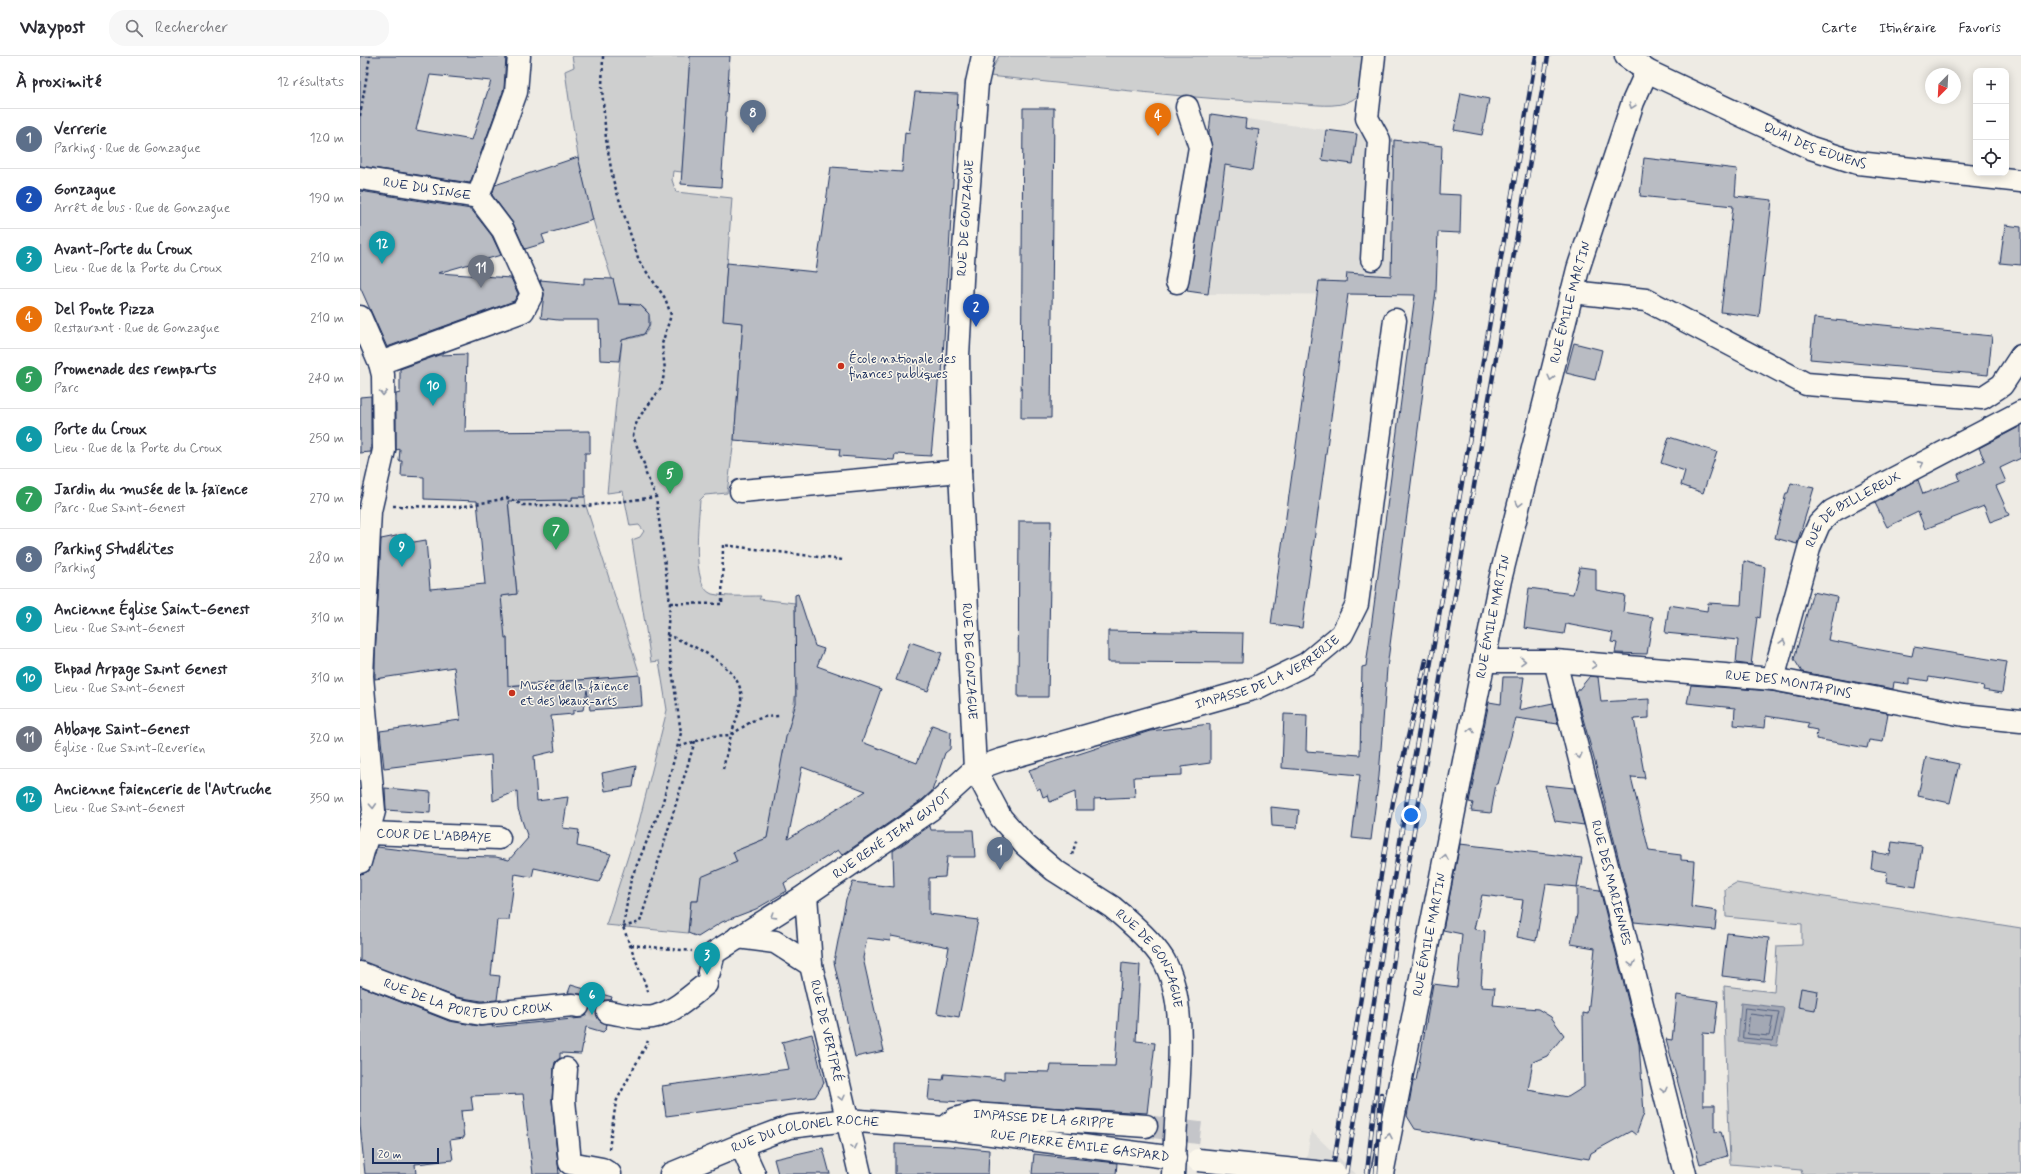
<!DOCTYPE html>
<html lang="fr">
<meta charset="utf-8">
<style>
body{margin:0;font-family:Mynerve,sans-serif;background:#f7f7f7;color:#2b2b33}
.controls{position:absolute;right:12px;top:12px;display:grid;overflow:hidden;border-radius:8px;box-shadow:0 2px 10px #0003}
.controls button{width:36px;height:36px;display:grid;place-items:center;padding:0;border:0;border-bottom:1px solid #e1e1e2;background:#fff;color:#2b2b33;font:20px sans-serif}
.compass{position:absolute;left:1565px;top:12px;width:36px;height:36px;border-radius:50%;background:#fff;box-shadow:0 2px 10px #0003;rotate:204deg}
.scale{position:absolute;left:12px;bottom:10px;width:67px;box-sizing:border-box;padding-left:4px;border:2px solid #1b2f5e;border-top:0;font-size:11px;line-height:14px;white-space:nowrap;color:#1b2f5e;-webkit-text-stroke:3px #fbf7ec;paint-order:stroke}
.you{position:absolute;left:1051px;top:759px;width:14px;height:14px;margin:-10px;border:3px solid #fff;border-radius:50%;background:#1a73e8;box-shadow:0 0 0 6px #1a73e833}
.badge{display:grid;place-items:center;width:26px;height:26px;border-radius:50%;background:#c8321e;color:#fff;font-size:13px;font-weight:700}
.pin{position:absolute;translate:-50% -33px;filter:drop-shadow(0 1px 2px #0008)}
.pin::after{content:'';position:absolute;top:21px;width:14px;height:12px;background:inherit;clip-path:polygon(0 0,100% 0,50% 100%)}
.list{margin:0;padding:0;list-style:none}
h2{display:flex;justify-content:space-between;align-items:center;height:52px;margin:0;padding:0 16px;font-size:17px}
h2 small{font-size:13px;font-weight:400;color:#7c7c81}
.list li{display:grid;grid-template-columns:26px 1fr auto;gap:12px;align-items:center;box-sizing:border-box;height:60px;padding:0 16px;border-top:1px solid #e1e1e2}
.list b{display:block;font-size:15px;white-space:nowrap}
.list p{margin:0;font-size:13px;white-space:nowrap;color:#7c7c81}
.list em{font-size:13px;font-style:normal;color:#7c7c81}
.icon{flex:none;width:22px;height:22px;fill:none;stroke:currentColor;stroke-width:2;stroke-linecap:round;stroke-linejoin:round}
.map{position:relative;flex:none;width:1661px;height:1118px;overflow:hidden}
header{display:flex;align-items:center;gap:24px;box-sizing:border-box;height:56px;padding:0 20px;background:#fff;border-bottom:1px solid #e1e1e2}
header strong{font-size:19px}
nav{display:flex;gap:22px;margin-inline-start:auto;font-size:14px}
.search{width:280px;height:36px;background:#f7f7f7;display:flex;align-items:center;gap:10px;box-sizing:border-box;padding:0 14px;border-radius:16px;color:#7c7c81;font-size:15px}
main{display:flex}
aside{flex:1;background:#fff}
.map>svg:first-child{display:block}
.built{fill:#deddda}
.green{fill:#cecfcf;stroke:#747f96}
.water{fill:#a3a8b4;stroke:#6d7892}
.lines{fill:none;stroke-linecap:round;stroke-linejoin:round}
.shore{stroke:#515f80;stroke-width:1}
.building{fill:#b9bcc3;stroke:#1b2f5e;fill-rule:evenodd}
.minor-tunnel{stroke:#c4c5c9;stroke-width:22;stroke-dasharray:22 11;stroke-linecap:butt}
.minor-casing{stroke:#1b2f5e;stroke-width:25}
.major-casing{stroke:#1b2f5e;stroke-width:25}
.path{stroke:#1b2f5e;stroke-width:2.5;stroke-dasharray:3 3;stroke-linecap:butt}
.minor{stroke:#fbf7ec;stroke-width:22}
.major{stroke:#fbf7ec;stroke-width:22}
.rail-casing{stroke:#1b2f5e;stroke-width:4.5}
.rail{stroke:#fbf7ec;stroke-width:3;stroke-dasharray:9;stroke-linecap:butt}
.major-bridge-casing{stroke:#1b2f5e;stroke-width:25;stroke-linecap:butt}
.major-bridge{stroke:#fbf7ec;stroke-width:22}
.oneway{stroke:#8b93a5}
.poi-dot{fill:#c8321e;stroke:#fbf7ec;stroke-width:1.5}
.labels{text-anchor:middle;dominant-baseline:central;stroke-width:3;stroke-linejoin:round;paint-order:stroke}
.street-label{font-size:13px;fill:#1b2f5e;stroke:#fbf7ec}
.poi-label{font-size:13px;fill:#1b2f5e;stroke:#fbf7ec;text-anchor:start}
</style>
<header>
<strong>Waypost</strong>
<div class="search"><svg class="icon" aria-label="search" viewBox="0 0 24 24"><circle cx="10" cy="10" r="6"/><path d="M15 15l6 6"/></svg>Rechercher</div>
<nav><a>Carte</a><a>Itinéraire</a><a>Favoris</a></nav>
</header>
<main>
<aside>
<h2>À proximité<small>12 résultats</small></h2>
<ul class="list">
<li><span class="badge" style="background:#5c6f8a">1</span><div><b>Verrerie</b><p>Parking · Rue de Gonzague</p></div><em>120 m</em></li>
<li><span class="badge" style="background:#1a4fb4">2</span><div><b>Gonzague</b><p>Arrêt de bus · Rue de Gonzague</p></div><em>190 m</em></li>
<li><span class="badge" style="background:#0f9aa8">3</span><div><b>Avant-Porte du Croux</b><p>Lieu · Rue de la Porte du Croux</p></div><em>210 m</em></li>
<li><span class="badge" style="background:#e8710a">4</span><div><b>Del Ponte Pizza</b><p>Restaurant · Rue de Gonzague</p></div><em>210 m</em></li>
<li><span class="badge" style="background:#2e9e5b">5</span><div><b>Promenade des remparts</b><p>Parc</p></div><em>240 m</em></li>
<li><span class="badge" style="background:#0f9aa8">6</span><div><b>Porte du Croux</b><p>Lieu · Rue de la Porte du Croux</p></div><em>250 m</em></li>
<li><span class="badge" style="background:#2e9e5b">7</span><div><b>Jardin du musée de la faïence</b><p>Parc · Rue Saint-Genest</p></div><em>270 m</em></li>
<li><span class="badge" style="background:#5c6f8a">8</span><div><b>Parking Studélites</b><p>Parking</p></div><em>280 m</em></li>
<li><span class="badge" style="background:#0f9aa8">9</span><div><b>Ancienne Église Saint-Genest</b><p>Lieu · Rue Saint-Genest</p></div><em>310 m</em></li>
<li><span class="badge" style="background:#0f9aa8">10</span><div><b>Ehpad Arpage Saint Genest</b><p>Lieu · Rue Saint-Genest</p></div><em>310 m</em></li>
<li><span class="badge" style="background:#6b7280">11</span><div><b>Abbaye Saint-Genest</b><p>Église · Rue Saint-Reverien</p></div><em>320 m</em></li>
<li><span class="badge" style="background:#0f9aa8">12</span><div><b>Ancienne faiencerie de l'Autruche</b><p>Lieu · Rue Saint-Genest</p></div><em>350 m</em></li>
</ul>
</aside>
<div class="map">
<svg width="1661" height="1118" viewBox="0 0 1661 1118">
<rect width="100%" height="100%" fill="#eeebe4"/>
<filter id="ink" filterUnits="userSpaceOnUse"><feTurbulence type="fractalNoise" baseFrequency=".025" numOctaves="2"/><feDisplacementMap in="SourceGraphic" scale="8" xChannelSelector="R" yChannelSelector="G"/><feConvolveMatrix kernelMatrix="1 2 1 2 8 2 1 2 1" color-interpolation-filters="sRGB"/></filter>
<g filter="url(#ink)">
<path class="built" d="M851,58L1082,90L1075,239L848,238L827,235Z
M951,1075L996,1118H944Z"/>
<path class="green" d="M212,0H330L322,116L313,115L312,124L316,136L372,142L363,264L383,267L374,384L367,437L345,439L340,444C339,462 330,531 352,538C365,541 387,540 401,540L399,543L435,547L436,634L432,660L407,782L373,796L377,806L342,821L347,834H340L338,845H331L328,877L246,869L279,766L307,654L299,605L291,606L272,484L280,481L284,475L279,469L270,470L263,435L247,437L262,284C269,282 277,282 283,279C294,272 291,255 281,250C274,247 266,248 259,248C252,220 241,193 233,164C219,116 212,65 205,15L214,11Z
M639,0H1007C1005,14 1006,37 992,44C977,53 952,48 935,47C833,44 731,30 629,20Z
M212,441H225L226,450L280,619L143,630L147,604V582L139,583L141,540L157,538L148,442L162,445L212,444Z
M1376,827L1661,872V1118H1442L1441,1114L1370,1108L1364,930L1414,936L1417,890L1442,889V868L1366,861L1365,833Z"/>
<path class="water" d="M1381,947L1424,952L1417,990L1378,986Z"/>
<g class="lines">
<path class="shore" d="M1385,952L1419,956L1413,985L1383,982Z
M1390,958L1413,961L1409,980L1388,978Z"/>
</g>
<path class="building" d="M0,0H146L144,33L110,127L0,110ZM70,19L131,25L112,84L56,74Z
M330,0H370L361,131L321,128Z
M555,36L598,38L582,319L579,318L571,400L535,398L534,404L479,400L480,393L374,384L383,267L363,265L367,207L456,216L471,111L542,116L545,76L549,77Z
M1101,37L1129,43L1122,79L1094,74Z
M663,52H694L691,362H661Z
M851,58L886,63L885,72L899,74L893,114L865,109L848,238L827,235L852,93L849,77Z
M966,74L997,78L993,108L962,104Z
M1034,84L1082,90L1080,138L1101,139L1100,177L1078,176L1076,235L1027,612L1019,720L1011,784L992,782L1000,719L922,712L924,658L947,659L946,695L1000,699L1002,611L1006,610L1055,239L988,238L942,572L911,568L959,225L986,226L987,217L1031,220Z
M218,101L233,164L182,179L185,187L165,193L153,167L132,139L135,129Z
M1284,102L1377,113L1375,140L1412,144L1399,261L1361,256L1373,150L1280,140Z
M0,135L111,153L132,180L141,199L78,217L151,222L158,238L154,245L27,291L0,231Z
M1645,169L1661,171V209L1640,207Z
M224,222L253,223L259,248L280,249L289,258V269L284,278L262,284L259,305L240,304L239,264H198L181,262L184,238L180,224L224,228Z
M1454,262L1632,280L1628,319L1450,303Z
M1214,287L1242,294L1235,324L1206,317Z
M107,298L105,376L230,375V397H225V441H212V444L148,445L157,538L141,540L145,582H147L148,630L280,619L282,650L230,654L227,634L223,654L213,655V658L191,660L195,695L174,700L177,745L208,741L203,772L219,774L217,790L251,798L239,826L174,812L172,821L155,818L149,864H137L131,919L140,920L137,944L122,945L96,941L0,905V818L9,815L17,791L94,800L136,801L149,804L168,782L158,753L157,735L133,745L131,699L24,712L20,675L100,664L94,611L15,623V602L21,483L46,478L48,487L66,484L70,533L125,528L117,445L64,443V421L41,420L42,405H39L40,393L36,394V338L40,337V313L79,299Z
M11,340V396L0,397V341Z
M1661,370V402L1640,412L1646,426L1636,430L1649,459L1630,466L1624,450L1565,473L1558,456L1527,471L1515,447L1558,424L1563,438L1600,424L1598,418L1625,405L1619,392Z
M1309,381L1357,396L1343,437L1321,429L1325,415L1301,407Z
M1431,427L1454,432L1437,488L1415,482L1426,437H1428Z
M659,465H691L688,641H658Z
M1384,505L1405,511L1400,562L1397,561L1391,609L1376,607L1378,584L1305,577L1309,549L1347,555L1348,547L1381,549Z
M1220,511L1236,513V534L1265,539L1263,556L1293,561L1287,598L1255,597L1257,587L1251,586L1253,577L1206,568L1204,578L1164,572L1169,532L1213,538Z
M1453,536L1477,541L1468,584L1552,600L1554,591L1647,606L1642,637L1623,634L1624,630L1569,621L1568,625L1549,622V628L1534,626L1533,633L1442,616L1434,603Z
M438,538L455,590L464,593L457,610L521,633L502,686L557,707L572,669L591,676L590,693L585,697L572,735L562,744L482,799L478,794L424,827L427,835L396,853L362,866L338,881L328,877L331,845H338L341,821L377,806L373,796L407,782L426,681L436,647L435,539ZM442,711L506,735L428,783Z
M748,575L883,577L882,607L748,606Z
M550,586L582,597L568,635L536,624Z
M1230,620L1238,621L1241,646L1289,643V662L1274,663L1285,722L1271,721L1289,795L1321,799V804L1334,805L1331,851L1357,855L1355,874L1274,866L1236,710L1216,637Z
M1143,621H1164L1159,654L1193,647L1198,668L1156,662L1138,728H1136L1131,757L1111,755L1113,747L1109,746L1129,646L1141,648Z
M1331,629L1411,635L1528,657L1523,686L1509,684L1507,692L1456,683L1457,674L1447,672L1449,667L1406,660L1405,672L1374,669L1375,652L1327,647Z
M850,668V707L822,711V719L774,721L775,741L734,743V754H716L715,736L690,746L688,739L683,741L680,732L677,734L669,714L790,675Z
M1566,701L1599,708L1590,747L1558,740Z
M276,710L273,731L245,735L242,717Z
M1185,729L1214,732L1224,769L1195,765Z
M25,732L71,736L70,757L26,754Z
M911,751L939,754L937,772L912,770Z
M570,770L571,774H613L615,801H587L585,821L569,822V858L618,864L599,961L577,957L589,891L531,880L530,885L507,882L503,902L524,995L495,1001L474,906L486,843L493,826L534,831L533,795Z
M1532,786L1562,790L1556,831L1526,826L1527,816L1511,813L1513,796L1530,799Z
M1100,788L1222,802L1217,831L1240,834L1279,988L1284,1057L1276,1079L1271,1075L1231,1097L1229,1103L1055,1073L1047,1060L1053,1025H1056L1073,928L1097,931L1102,878L1083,874ZM1186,828L1217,831V858L1211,888L1235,892L1228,958L1223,957L1224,1031L1208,1041L1168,1034L1173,1006L1187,1000L1204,979L1191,961L1178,953L1133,949L1135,932L1121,931L1125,875L1114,873L1122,839L1163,844L1157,881L1176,885Z
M1367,877L1409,882L1404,925L1362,920Z
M762,907L780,909L776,985L795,987L787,1057L568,1044L570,1023L583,1024L584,1018L644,1023V1015L690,1016L691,1009L755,1010Z
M211,929L252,941L251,944H244L239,948L236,954V960L240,965L247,968L246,973L243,976L226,971L221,998L200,997V1002L195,1006L194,1012L192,1045L199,1118H173L163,1038L111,1040L113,1054L101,1055L104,1082L90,1084L93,1104L55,1108L56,1118H5L0,1069V930L89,965L119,970L133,969L132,971L222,962L228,958L230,953V946L226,940L221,938L208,937Z
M1441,932L1458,935L1455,954L1438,951Z
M1317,939L1358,945L1354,978L1343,977V1049H1355V1076L1361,1075L1367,1100L1340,1108L1306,983L1312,984Z
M452,978L464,1027L455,1041L306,1060L302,1030L429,1013L422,986Z
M535,1088L588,1090L629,1094L628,1118H535Z
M463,1092L470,1118H418L414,1103Z
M674,1098L757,1107L756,1118H672Z"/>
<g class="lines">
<path class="minor-tunnel" d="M218,950L248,956
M786,1070L846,1078"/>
<g class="minor-casing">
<g id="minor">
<path id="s1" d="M1266,0L1287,15L1451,92L1498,107L1661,125"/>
<path id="s2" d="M0,122L118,141L143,174L172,238L163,255L20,307"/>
<path d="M118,141L156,36L159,0"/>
<path d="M1012,203L1019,84L1007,62L1014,0"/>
<path d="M817,226L840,91L827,51"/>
<path d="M1212,236L1286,244L1446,328L1622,342L1642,329L1661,300"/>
<path d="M0,261L20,307L23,319L24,394L10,455L2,620L14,755L0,806"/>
<path d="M381,435L600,415"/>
<path id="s3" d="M1124,605H1195L1325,1118"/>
<path id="s4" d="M1195,605L1413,623L1604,659L1661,665"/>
<path id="s5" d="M1413,623L1450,489L1459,468L1472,455L1661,356"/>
<path id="s6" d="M9,777L139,782"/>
<path id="s7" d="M446,839L451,909L500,1118"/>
<path d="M378,881L415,886L451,909"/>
<path id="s8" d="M349,916L354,897L446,839L570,754L615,713L641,704L896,632L946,608L982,578L997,548L1035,264"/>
<path id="s9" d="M0,917L93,953L121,958L213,949L218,950"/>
<path d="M248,956C263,958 283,965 297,960C316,954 331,940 346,928"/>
<path d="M206,1013L204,1044L210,1107L242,1113L250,1118"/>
<path id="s10" d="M585,1072L595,1063L613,1058L786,1070"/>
<path d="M381,1089L394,1118"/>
<path id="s11" d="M311,1118L381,1089L429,1071L487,1064L585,1072L815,1102"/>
<path id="s12" d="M1022,1118L1140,524L1218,213L1273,46L1287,15"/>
</g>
</g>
<g class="major-casing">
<g id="major">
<path id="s13" d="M623,0L617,27L603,205L598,300L600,415L615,713L641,762L665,789L694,814L752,851"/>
<path d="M813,1118L815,1085"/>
</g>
</g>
<path class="path" d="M243,0L242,32L246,83L253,124L279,205L305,242L311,259L302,288L305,314L301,332L280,360L275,370L273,380L284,408L286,418L296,441L310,547L307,579L321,677L302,749L271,823L263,871L289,938
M0,60L10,0
M33,450L100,451L148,442L163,449L226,450L296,441
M310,547L362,548L363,489L483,504
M307,579C331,588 376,608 381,636C383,649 375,666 371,679L352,680L318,691
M363,713L371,679L392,665L404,661L420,660
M712,799L717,782
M263,871L280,866L335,685
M271,889L332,895
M249,1093L256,1046L288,985"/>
<use href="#minor" class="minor"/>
<use href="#major" class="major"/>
<g class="rail-casing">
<path id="rail" d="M972,1118L1033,746L1066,604
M986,1118L1044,761L1176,0
M1007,1118C1028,907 1067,697 1104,488C1133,326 1160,163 1188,0
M1016,1118L1021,1038"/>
</g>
<use href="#rail" class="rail"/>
<g class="major-bridge-casing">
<g id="major-bridge">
<path id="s14" d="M752,851C769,865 791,884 803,903C830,948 817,1034 815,1085"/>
<path d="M838,1104L975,1118"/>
</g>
</g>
<use href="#major-bridge" class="major-bridge"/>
</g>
<defs><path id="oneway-chevron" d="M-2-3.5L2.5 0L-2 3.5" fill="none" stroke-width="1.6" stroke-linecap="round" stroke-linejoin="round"/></defs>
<g class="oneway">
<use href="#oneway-chevron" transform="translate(1272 50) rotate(109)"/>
<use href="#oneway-chevron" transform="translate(1191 322) rotate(104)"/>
<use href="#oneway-chevron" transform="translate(23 337) rotate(89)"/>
<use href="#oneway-chevron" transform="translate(1561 408) rotate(-28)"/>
<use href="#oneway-chevron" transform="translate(1159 448) rotate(104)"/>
<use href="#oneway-chevron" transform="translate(1423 586) rotate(-75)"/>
<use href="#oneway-chevron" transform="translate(1163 605) rotate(1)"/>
<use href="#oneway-chevron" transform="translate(1234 609) rotate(5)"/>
<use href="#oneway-chevron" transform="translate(1111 674) rotate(-79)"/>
<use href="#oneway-chevron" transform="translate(1219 700) rotate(76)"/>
<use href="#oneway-chevron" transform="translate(13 750) rotate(87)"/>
<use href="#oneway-chevron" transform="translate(1085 801) rotate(-79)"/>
<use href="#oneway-chevron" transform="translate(413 860) rotate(148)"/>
<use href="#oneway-chevron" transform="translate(1272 908) rotate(76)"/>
<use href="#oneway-chevron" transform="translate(1304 1034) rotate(76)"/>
<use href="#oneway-chevron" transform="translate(482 1042) rotate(77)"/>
<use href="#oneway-chevron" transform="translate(1029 1080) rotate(-79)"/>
<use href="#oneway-chevron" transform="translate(494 1091) rotate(77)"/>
</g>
</g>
<g class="poi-dot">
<circle cx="481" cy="310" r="4"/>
<circle cx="152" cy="637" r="4"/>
</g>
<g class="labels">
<g class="street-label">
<text stroke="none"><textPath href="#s1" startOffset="210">QUAI DES EDUENS</textPath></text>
<text stroke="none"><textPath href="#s2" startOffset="68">RUE DU SINGE</textPath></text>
<text transform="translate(606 162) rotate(-86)">RUE DE GONZAGUE</text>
<text stroke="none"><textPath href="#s12" startOffset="892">RUE ÉMILE MARTIN</textPath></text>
<text stroke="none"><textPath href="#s5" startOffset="197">RUE DE BILLEREUX</textPath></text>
<text stroke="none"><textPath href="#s12" startOffset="568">RUE ÉMILE MARTIN</textPath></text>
<text stroke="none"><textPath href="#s13" startOffset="607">RUE DE GONZAGUE</textPath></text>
<text stroke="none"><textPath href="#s8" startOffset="649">IMPASSE DE LA VERRERIE</textPath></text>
<text stroke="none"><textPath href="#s4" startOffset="235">RUE DES MONTAPINS</textPath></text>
<text stroke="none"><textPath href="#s8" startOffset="234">RUE RENÉ JEAN GUYOT</textPath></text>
<text stroke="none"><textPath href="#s6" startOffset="65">COUR DE L'ABBAYE</textPath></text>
<text stroke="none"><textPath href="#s3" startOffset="300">RUE DES MARIENNES</textPath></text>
<text stroke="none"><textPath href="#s12" startOffset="244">RUE ÉMILE MARTIN</textPath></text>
<text stroke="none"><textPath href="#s14" startOffset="66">RUE DE GONZAGUE</textPath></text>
<text stroke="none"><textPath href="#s9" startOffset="113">RUE DE LA PORTE DU CROUX</textPath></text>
<text stroke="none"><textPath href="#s7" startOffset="138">RUE DE VERTPRÉ</textPath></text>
<text stroke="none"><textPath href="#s10" startOffset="103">IMPASSE DE LA GRIPPE</textPath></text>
<text stroke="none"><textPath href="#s11" startOffset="142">RUE DU COLONEL ROCHE</textPath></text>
<text stroke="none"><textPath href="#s11" startOffset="420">RUE PIERRE ÉMILE GASPARD</textPath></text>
</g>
<g class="poi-label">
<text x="489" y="303">École nationale des<tspan x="489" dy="15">finances publiques</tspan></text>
<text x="160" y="630">Musée de la faïence<tspan x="160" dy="15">et des beaux-arts</tspan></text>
</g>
</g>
</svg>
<div class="controls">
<button>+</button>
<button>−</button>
<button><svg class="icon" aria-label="locate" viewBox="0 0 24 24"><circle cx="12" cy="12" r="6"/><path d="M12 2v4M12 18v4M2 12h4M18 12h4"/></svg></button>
</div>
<svg class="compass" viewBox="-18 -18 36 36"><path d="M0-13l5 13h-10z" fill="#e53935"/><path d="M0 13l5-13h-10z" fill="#7c7c81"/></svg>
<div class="scale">20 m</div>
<div class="you"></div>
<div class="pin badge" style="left:640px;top:814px;background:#5c6f8a">1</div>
<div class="pin badge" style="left:616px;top:271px;background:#1a4fb4">2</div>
<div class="pin badge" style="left:347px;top:919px;background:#0f9aa8">3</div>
<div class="pin badge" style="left:798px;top:80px;background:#e8710a">4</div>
<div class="pin badge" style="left:310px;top:438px;background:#2e9e5b">5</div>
<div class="pin badge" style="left:232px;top:959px;background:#0f9aa8">6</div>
<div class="pin badge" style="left:196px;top:494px;background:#2e9e5b">7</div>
<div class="pin badge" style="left:393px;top:77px;background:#5c6f8a">8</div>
<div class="pin badge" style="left:42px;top:511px;background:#0f9aa8">9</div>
<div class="pin badge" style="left:73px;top:350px;background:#0f9aa8">10</div>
<div class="pin badge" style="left:121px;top:232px;background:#6b7280">11</div>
<div class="pin badge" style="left:22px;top:208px;background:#0f9aa8">12</div>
</div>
</main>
